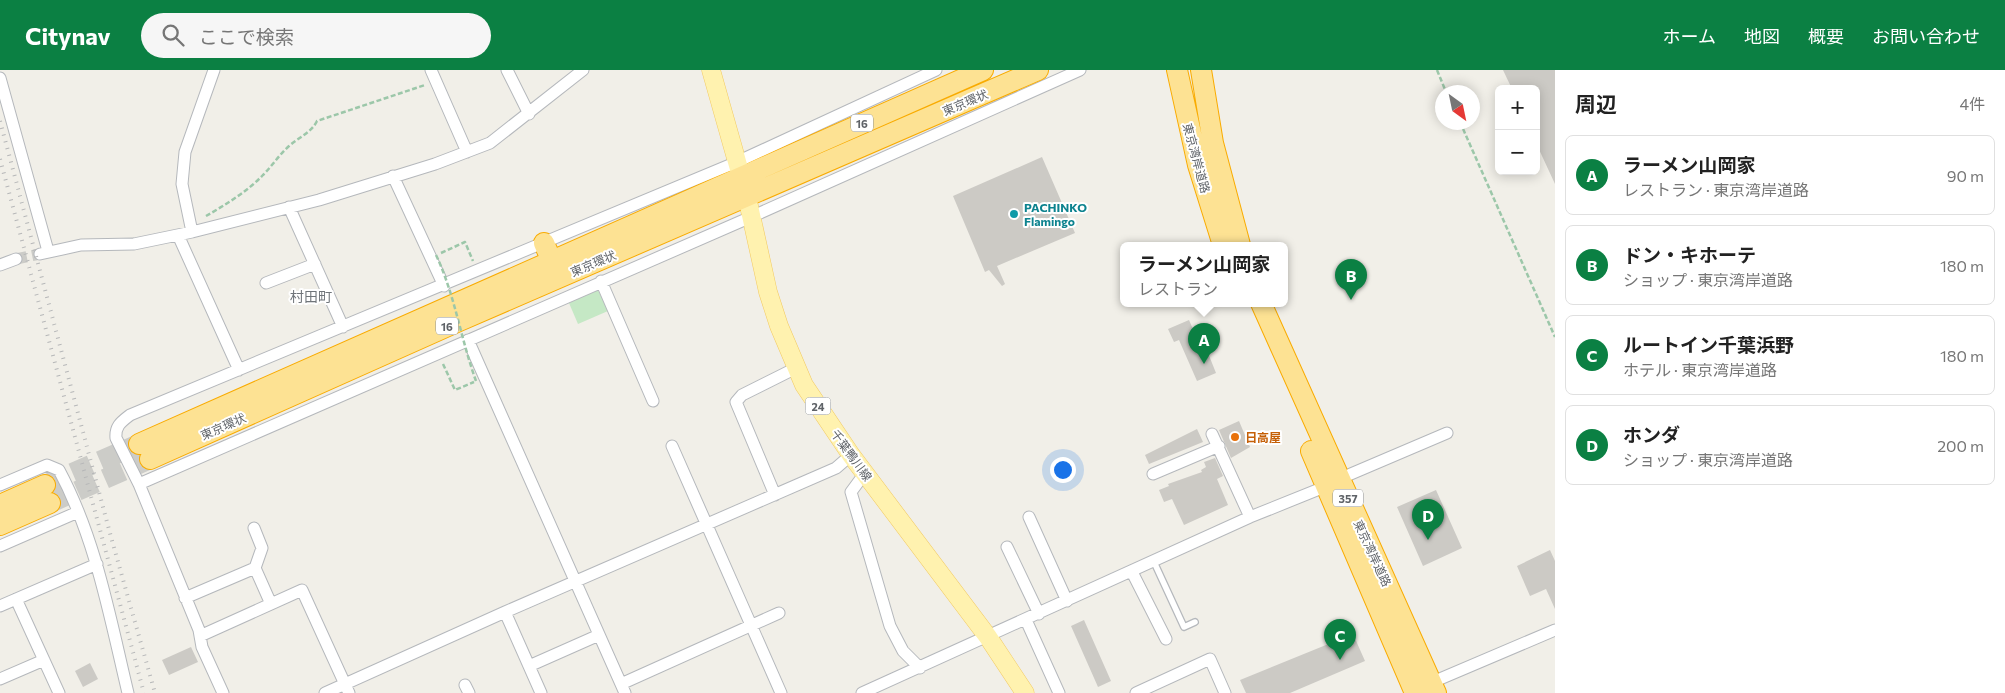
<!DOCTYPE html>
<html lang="ja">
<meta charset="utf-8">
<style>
body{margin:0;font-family:Commissioner,"Noto Sans JP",sans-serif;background:#f6f6f6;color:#222}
.controls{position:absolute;right:15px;top:15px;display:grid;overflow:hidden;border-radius:8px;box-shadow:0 2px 12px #0003}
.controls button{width:45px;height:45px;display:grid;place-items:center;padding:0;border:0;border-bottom:1px solid #e0e0e0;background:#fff;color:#222;font:25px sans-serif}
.compass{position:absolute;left:1435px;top:15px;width:45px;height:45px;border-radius:50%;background:#fff;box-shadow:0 2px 12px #0003;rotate:147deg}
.you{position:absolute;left:1062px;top:399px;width:18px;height:18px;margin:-12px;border:4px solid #fff;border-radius:50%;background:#1a73e8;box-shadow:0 0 0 8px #1a73e833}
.badge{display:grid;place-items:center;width:32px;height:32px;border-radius:50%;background:#0b8043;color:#fff;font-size:16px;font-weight:700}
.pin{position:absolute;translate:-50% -41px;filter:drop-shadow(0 1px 2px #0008)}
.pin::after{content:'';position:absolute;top:26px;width:18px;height:15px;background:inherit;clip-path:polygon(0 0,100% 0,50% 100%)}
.popup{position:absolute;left:1120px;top:172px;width:168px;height:65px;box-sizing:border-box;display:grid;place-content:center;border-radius:8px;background:#fff;filter:drop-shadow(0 1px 4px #0005);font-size:16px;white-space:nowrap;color:#767676}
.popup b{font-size:19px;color:#222}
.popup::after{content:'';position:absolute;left:50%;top:100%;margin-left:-10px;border:10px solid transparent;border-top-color:#fff}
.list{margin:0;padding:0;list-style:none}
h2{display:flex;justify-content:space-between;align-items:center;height:65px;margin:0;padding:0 20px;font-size:21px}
h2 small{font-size:16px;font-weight:400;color:#767676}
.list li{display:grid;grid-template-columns:32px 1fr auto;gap:15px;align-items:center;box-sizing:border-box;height:80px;margin:0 10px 10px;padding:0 10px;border:1px solid #e0e0e0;border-radius:8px}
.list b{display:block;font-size:19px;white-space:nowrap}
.list p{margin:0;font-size:16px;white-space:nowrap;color:#767676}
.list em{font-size:16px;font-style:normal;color:#767676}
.icon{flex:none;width:28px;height:28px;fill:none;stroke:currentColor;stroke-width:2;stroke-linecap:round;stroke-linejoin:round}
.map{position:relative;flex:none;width:1555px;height:623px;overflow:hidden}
header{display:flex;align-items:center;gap:30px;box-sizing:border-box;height:70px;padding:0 25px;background:#0b8043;color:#fff}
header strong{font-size:24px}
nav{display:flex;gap:28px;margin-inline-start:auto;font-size:18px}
.search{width:350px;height:45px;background:#f6f6f6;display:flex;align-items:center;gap:12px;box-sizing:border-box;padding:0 18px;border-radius:28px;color:#767676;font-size:19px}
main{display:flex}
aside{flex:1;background:#fff}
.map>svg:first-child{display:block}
.green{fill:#c5e8c5}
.building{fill:#cccac5}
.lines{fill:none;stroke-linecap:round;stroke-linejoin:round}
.street-tunnel{stroke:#ccccc8;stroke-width:11;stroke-dasharray:11 5.5;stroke-linecap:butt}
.highway-tunnel{stroke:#ccccc8;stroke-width:20;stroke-dasharray:20 10;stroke-linecap:butt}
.lane-casing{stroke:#b5b8bc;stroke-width:8}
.street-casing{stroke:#b5b8bc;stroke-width:13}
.primary-casing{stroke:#f2c960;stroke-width:19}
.highway-casing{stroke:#f9ab00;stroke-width:22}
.path{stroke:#9cc7a9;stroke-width:2.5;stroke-dasharray:5 2.5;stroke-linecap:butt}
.lane{stroke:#fff;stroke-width:5.5}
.street{stroke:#fff;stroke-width:11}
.primary{stroke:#fff2af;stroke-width:18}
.highway{stroke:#fde293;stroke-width:20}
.rail{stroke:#b6b7b8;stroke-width:4;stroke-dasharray:1 6;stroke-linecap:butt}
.path-bridge{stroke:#9cc7a9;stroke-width:2.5;stroke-dasharray:5 2.5;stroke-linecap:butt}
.culture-dot{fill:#0f9aa8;stroke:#fff;stroke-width:2}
.food-dot{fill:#e8710a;stroke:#fff;stroke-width:2}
.labels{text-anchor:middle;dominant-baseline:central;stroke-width:4;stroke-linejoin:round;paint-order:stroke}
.shield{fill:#fff;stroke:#8f9295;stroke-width:1}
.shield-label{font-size:11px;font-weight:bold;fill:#5f6368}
.street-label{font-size:12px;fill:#5f6368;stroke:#fff}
.culture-label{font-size:12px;font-weight:bold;fill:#0d838f;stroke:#fff;text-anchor:start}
.food-label{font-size:12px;font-weight:bold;fill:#c56008;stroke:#fff;text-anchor:start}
.neighbourhood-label{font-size:14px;fill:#70757a;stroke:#fff}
</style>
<header>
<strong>Citynav</strong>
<div class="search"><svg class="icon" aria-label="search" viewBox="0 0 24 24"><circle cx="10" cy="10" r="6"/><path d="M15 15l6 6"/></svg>ここで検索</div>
<nav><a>ホーム</a><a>地図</a><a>概要</a><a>お問い合わせ</a></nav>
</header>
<main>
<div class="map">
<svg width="1555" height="623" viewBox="0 0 1555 623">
<rect width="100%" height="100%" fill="#f1efe8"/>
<path class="green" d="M598,220L608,241L578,254L569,233Z"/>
<path class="building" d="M1503,0H1555V114L1536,73V19H1512Z
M1042,87L1075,163L997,196L1005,214L1002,216L989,200L985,202L953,126Z
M1189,250L1200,275L1204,273L1216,303L1197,311L1179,270L1174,272L1168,259Z
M1239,351L1250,377L1231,388L1219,360Z
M1197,359L1203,372L1149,394L1145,385Z
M1215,388L1223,406L1217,409L1228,435L1184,455L1172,429L1164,432L1159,420L1169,416L1168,414L1202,402L1201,400L1206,397L1204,392Z
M1436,420L1462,478L1423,496L1397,437Z
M1550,480L1555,491V539L1546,519L1530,526L1517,496Z
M1084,550L1111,611L1098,617L1071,556Z
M1353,564L1365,591L1290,623H1246L1240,610Z
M191,577L198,592L169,605L162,590Z
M90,593L98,609L83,617L75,601Z"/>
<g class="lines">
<path class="street-tunnel" d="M16,189L40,184"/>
<path class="highway-tunnel" d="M45,415L139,374
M50,433L150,389"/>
<g class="lane-casing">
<path id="lane" d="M1154,492L1184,557L1195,552"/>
</g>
<g class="street-casing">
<path id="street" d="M431,0L467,82
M507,0L529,44
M0,8L48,181
M393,106L444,216
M289,137L343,257
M192,162L182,114L185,82L214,0
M178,165L239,300
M40,184L81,175L134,174L192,162L319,130L435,94L490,73L583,0
M0,195L16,189
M601,211L653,331
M266,213L315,194
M468,270L625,623
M1212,364L1250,447
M672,376L781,623
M865,403L851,422L890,556L903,581L920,598
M1153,404L1219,376
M1339,409L1447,363
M139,414L751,147L1080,0
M0,415L47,395L59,400C96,469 110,548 128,623
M775,425L736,332L742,325L796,298
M1029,447L1067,531
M0,476L78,442
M1007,477L1039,544
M255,498L271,534
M1132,502L1166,569
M185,528L255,498L262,478L254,458
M16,529L59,623
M0,536L97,494
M505,542L541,623
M1026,550L1059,623
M200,566L302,520L349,623
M529,596L599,565
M0,609L44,590
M621,614L779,543
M1428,614L1555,560
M465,615L469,623
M223,623L202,577L199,560L139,414L116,368C115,356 121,352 130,345L737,92L936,0
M325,623L505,542L836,398L851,385
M862,623L1250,447L1327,416
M1136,623L1210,589L1225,623"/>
</g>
<g class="primary-casing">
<path id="primary" d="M711,0L747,127L768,222L779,256L804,315L851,385L988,567L1025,623"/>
</g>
<g class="highway-casing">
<path id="highway" d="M1177,0L1198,95L1223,175
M1201,0L1213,73L1240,175
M544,173L552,192
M1261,233L1436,623
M139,374L983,0
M1311,381L1415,623
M150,389L459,251L1038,0
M0,435L45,415
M0,455L50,433"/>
</g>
<path class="path" d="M1437,0L1446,22
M1460,52L1555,267
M206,146C225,135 248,121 263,105C272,96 279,85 289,76C299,67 311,63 317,51L425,15
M441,183L465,172L473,191
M443,294L455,320L474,312"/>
<use href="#lane" class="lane"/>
<use href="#street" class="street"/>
<use href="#primary" class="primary"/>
<use href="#highway" class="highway"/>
<path class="rail" d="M0,51L111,467L155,623
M0,89L144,623"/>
<path class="path-bridge" d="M436,185C455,225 461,270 476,311"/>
</g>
<circle class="culture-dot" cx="1014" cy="144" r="5"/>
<circle class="food-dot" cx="1235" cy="367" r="5"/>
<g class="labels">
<g class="shield">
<rect x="851" y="44.5" width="22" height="17" rx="4"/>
<rect x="436" y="247.5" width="22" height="17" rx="4"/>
<rect x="805.5" y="327.5" width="25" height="17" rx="4"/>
<rect x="1333" y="419.5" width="30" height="17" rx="4"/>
</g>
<g class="shield-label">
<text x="862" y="53">16</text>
<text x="447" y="256">16</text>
<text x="818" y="336">24</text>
<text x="1348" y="428">357</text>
</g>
<g class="street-label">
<text transform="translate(965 32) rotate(-23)">東京環状</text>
<text transform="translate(1197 88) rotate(75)">東京湾岸道路</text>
<text transform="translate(593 193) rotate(-23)">東京環状</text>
<text transform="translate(223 356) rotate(-24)">東京環状</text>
<text transform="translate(852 385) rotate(54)">千葉鴨川線</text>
<text transform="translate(1373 483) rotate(65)">東京湾岸道路</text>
</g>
<g class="culture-label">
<text x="1024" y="137">PACHINKO<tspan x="1024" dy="14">Flamingo</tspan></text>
</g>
<g class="food-label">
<text x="1245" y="367">日高屋</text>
</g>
<g class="neighbourhood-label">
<text x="311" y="226">村田町</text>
</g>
</g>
</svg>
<div class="controls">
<button>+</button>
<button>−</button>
</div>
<svg class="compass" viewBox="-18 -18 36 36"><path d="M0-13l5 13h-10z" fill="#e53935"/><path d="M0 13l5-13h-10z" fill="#767676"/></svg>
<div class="you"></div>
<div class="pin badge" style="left:1204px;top:294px">A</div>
<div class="popup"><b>ラーメン山岡家</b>レストラン</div>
<div class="pin badge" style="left:1351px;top:230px">B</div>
<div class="pin badge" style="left:1340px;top:590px">C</div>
<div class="pin badge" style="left:1428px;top:470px">D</div>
</div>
<aside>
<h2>周辺<small>4件</small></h2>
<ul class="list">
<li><span class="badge">A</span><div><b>ラーメン山岡家</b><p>レストラン · 東京湾岸道路</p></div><em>90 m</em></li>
<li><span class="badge">B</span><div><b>ドン・キホーテ</b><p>ショップ · 東京湾岸道路</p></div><em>180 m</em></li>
<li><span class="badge">C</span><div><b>ルートイン千葉浜野</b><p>ホテル · 東京湾岸道路</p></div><em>180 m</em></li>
<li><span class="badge">D</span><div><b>ホンダ</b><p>ショップ · 東京湾岸道路</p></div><em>200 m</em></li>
</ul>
</aside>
</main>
